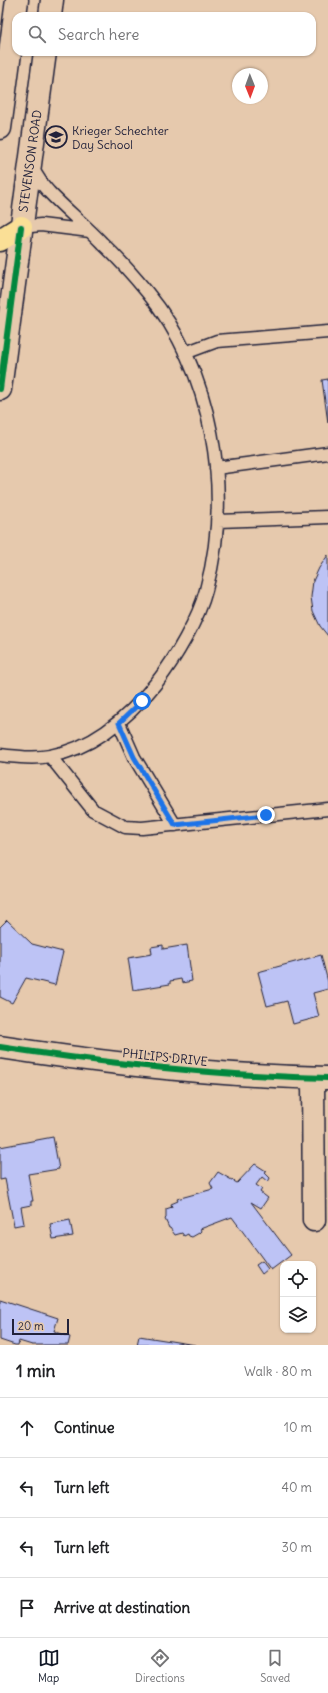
<!DOCTYPE html>
<meta charset="utf-8">
<style>
body{margin:0;font-family:Delius,sans-serif;background:#f2f2f2;color:#202124}
.controls{position:absolute;right:12px;bottom:12px;display:grid;overflow:hidden;border-radius:8px;box-shadow:0 1px 3px #0004}
.controls button{width:36px;height:36px;display:grid;place-items:center;padding:0;border:0;border-bottom:1px solid #e0e0e0;background:#fff;color:#202124;font:20px sans-serif}
.compass{position:absolute;left:232px;top:68px;width:36px;height:36px;border-radius:50%;background:#fff;box-shadow:0 1px 3px #0004;rotate:179deg}
.scale{position:absolute;left:12px;bottom:10px;width:57px;box-sizing:border-box;padding-left:4px;border:2px solid #22223b;border-top:0;font-size:11px;line-height:14px;white-space:nowrap;color:#22223b;-webkit-text-stroke:3px #e6c9ad;paint-order:stroke}
.stop{position:absolute;width:12px;height:12px;margin:-9px;border:3px solid #1a73e8;border-radius:50%;background:#fff}
.stop.end{background:#1a73e8;border-color:#fff;box-shadow:0 1px 4px #0008}
.list{margin:0;padding:0;list-style:none}
h2{display:flex;justify-content:space-between;align-items:center;height:52px;margin:0;padding:0 16px;font-size:17px}
h2 small{font-size:13px;font-weight:400;color:#757577}
.list li{display:grid;grid-template-columns:26px 1fr auto;gap:12px;align-items:center;box-sizing:border-box;height:60px;padding:0 16px;border-top:1px solid #e0e0e0}
.list b{display:block;font-size:15px;white-space:nowrap}
.list em{font-size:13px;font-style:normal;color:#757577}
.icon{flex:none;width:22px;height:22px;fill:none;stroke:currentColor;stroke-width:2;stroke-linecap:round;stroke-linejoin:round}
.map{position:relative;flex:none;width:328px;height:1345px;overflow:hidden}
.search{position:absolute;background:#fff;box-shadow:0 1px 3px #0004;left:12px;right:12px;top:12px;height:44px;display:flex;align-items:center;gap:10px;box-sizing:border-box;padding:0 14px;border-radius:12px;color:#757577;font-size:15px}
.sheet{height:292px;background:#fff}
nav{display:flex;justify-content:space-around;align-items:center;box-sizing:border-box;height:56px;border-top:1px solid #e0e0e0;background:#fff;font-size:11px;color:#757577}
nav a{display:grid;justify-items:center;gap:2px}
nav .on{color:#111827}
.map>svg:first-child{display:block}
.building{fill:#bdc3f5;stroke:#22223b}
.lines{fill:none;stroke-linecap:round;stroke-linejoin:round}
.lane-casing{stroke:#22223b;stroke-width:15}
.street-casing{stroke:#22223b;stroke-width:25}
.secondary-casing{stroke:#22223b;stroke-width:25}
.highway-casing{stroke:#22223b;stroke-width:25}
.lane{stroke:#e6c9ad;stroke-width:12}
.street{stroke:#e6c9ad;stroke-width:22}
.secondary{stroke:#e6c9ad;stroke-width:22}
.highway{stroke:#fadf96;stroke-width:22}
.cycleway-casing{stroke:#e6c9ad;stroke-width:8}
.cycleway{stroke:#00873e;stroke-width:6}
.route{stroke:#1a73e8;stroke-width:5}
.labels{text-anchor:middle;dominant-baseline:central;stroke-width:4;stroke-linejoin:round;paint-order:stroke}
.poi-label{font-size:12px;fill:#22223b;stroke:#e6c9ad;text-anchor:start}
.street-label{font-size:12px;fill:#22223b;stroke:#e6c9ad}
</style>
<div class="map">
<svg width="328" height="1345" viewBox="0 0 328 1345">
<rect width="100%" height="100%" fill="#e6c9ad"/>
<filter id="ink" filterUnits="userSpaceOnUse"><feTurbulence type="fractalNoise" baseFrequency=".025" numOctaves="2"/><feDisplacementMap in="SourceGraphic" scale="8" xChannelSelector="R" yChannelSelector="G"/><feConvolveMatrix kernelMatrix="1 2 1 2 8 2 1 2 1" color-interpolation-filters="sRGB"/></filter>
<g filter="url(#ink)">
<path class="building" d="M328,379V423L322,380Z
M328,555V636L320,626L313,611L311,597L313,581L319,568Z
M7,920L32,944L63,952L55,985L26,978L12,1003L0,997V927Z
M163,945V949L187,945L192,981L182,983L181,979L170,981V984L133,990L128,958L152,954L151,947Z
M321,955L328,982V989L313,993L319,1017L293,1024L287,1001L267,1006L258,972Z
M53,1137L59,1169L28,1174L33,1201H31V1205L21,1207L24,1224L14,1226L5,1179L0,1180V1147Z
M255,1164L266,1171L265,1173L270,1178L268,1182L262,1177L256,1185L262,1189L260,1192L268,1198L261,1208L251,1202L291,1255L271,1270L232,1217L200,1229L201,1231L199,1233L192,1237L189,1236L188,1234L184,1236L182,1233L175,1235L170,1228H169L165,1219L166,1218V1209L172,1207L171,1204L178,1201L177,1199L213,1189L210,1183L218,1172L237,1183Z
M70,1220L73,1236L53,1239L50,1224Z
M262,1261L268,1269L262,1274L256,1265Z
M0,1299L58,1318L54,1331L70,1337L68,1345H32L19,1341L18,1345H15L0,1340Z
M139,1336L196,1345H137Z"/>
<g class="lines">
<g class="lane-casing">
<path id="lane" d="M21,227L41,225L90,231
M185,353L217,341L328,332
M216,468L328,453
M218,521L328,517
M119,723L134,757L175,825
M0,755C17,757 34,759 50,756C95,748 130,716 157,682C175,659 199,618 206,590C233,491 213,372 147,292C133,275 118,258 102,243C85,225 66,210 49,192C42,185 36,175 31,166
M50,756L93,810L125,827L142,828L328,809"/>
</g>
<g class="street-casing">
<path id="street" d="M0,1047C110,1064 216,1076 328,1078
M313,1078L314,1220"/>
</g>
<g class="secondary-casing">
<path id="secondary" d="M50,16L52,0
M0,128L17,0
M0,389L45,52"/>
</g>
<g class="highway-casing">
<path id="highway" d="M0,240L21,227"/>
</g>
<use href="#lane" class="lane"/>
<use href="#street" class="street"/>
<use href="#secondary" class="secondary"/>
<use href="#highway" class="highway"/>
<g class="cycleway-casing">
<path id="cycleway" d="M0,389L21,227
M0,1047C110,1064 216,1076 328,1078"/>
</g>
<use href="#cycleway" class="cycleway"/>
</g>
</g>
<g class="lines" filter="url(#ink)">
<path class="route" d="M142,701L119,723L134,757L175,825L266,815"/>
</g>
<defs>
<g id="school-ring" transform="scale(1.15)"><circle r="9.5" fill="#e6c9ad" stroke="#22223b" stroke-width="1.5"/><path d="M0-5L7-2L0 1L-7-2ZM-4 1L0 2.5L4 1V4Q0 6-4 4Z" fill="#22223b"/></g>
</defs>
<g fill-rule="evenodd">
<use href="#school-ring" x="56" y="137"/>
</g>
<g class="labels">
<g class="poi-label">
<text x="72" y="130">Krieger Schechter<tspan x="72" dy="14">Day School</tspan></text>
</g>
<g class="street-label">
<text transform="translate(30 161) rotate(-82)">STEVENSON ROAD</text>
<text transform="translate(165 1057) rotate(6)">PHILIPS DRIVE</text>
</g>
</g>
</svg>
<div class="controls">
<button><svg class="icon" aria-label="locate" viewBox="0 0 24 24"><circle cx="12" cy="12" r="6"/><path d="M12 2v4M12 18v4M2 12h4M18 12h4"/></svg></button>
<button><svg class="icon" aria-label="layers" viewBox="0 0 24 24"><path d="M12 4l9 5-9 5-9-5zM3 14l9 5 9-5"/></svg></button>
</div>
<svg class="compass" viewBox="-18 -18 36 36"><path d="M0-13l5 13h-10z" fill="#e53935"/><path d="M0 13l5-13h-10z" fill="#757577"/></svg>
<div class="scale">20 m</div>
<div class="stop" style="left:142px;top:701px"></div>
<div class="stop end" style="left:266px;top:815px"></div>
<div class="search"><svg class="icon" aria-label="search" viewBox="0 0 24 24"><circle cx="10" cy="10" r="6"/><path d="M15 15l6 6"/></svg>Search here</div>
</div>
<section class="sheet">
<h2>1 min<small>Walk · 80 m</small></h2>
<ul class="list">
<li><svg class="icon" aria-label="ahead" viewBox="0 0 24 24"><path d="M12 20V5M6 11l6-6 6 6"/></svg><div><b>Continue</b></div><em>10 m</em></li>
<li><svg class="icon" aria-label="left" viewBox="0 0 24 24"><path d="M17 20v-9H6M10 6l-5 5 5 5"/></svg><div><b>Turn left</b></div><em>40 m</em></li>
<li><svg class="icon" aria-label="left" viewBox="0 0 24 24"><path d="M17 20v-9H6M10 6l-5 5 5 5"/></svg><div><b>Turn left</b></div><em>30 m</em></li>
<li><svg class="icon" aria-label="arrive" viewBox="0 0 24 24"><path d="M6 21V4h12l-3 4 3 4H6"/></svg><div><b>Arrive at destination</b></div></li>
</ul>
</section>
<nav>
<a class="on"><svg class="icon" aria-label="map" viewBox="0 0 24 24"><path d="M3 6l6-2 6 2 6-2v14l-6 2-6-2-6 2zM9 4v14M15 6v14"/></svg>Map</a>
<a><svg class="icon" aria-label="directions" viewBox="0 0 24 24"><path d="M12 3l9 9-9 9-9-9zM9 14v-3h6M13 9l2 2-2 2"/></svg>Directions</a>
<a><svg class="icon" aria-label="saved" viewBox="0 0 24 24"><path d="M7 4h10v16l-5-4-5 4z"/></svg>Saved</a>
</nav>
